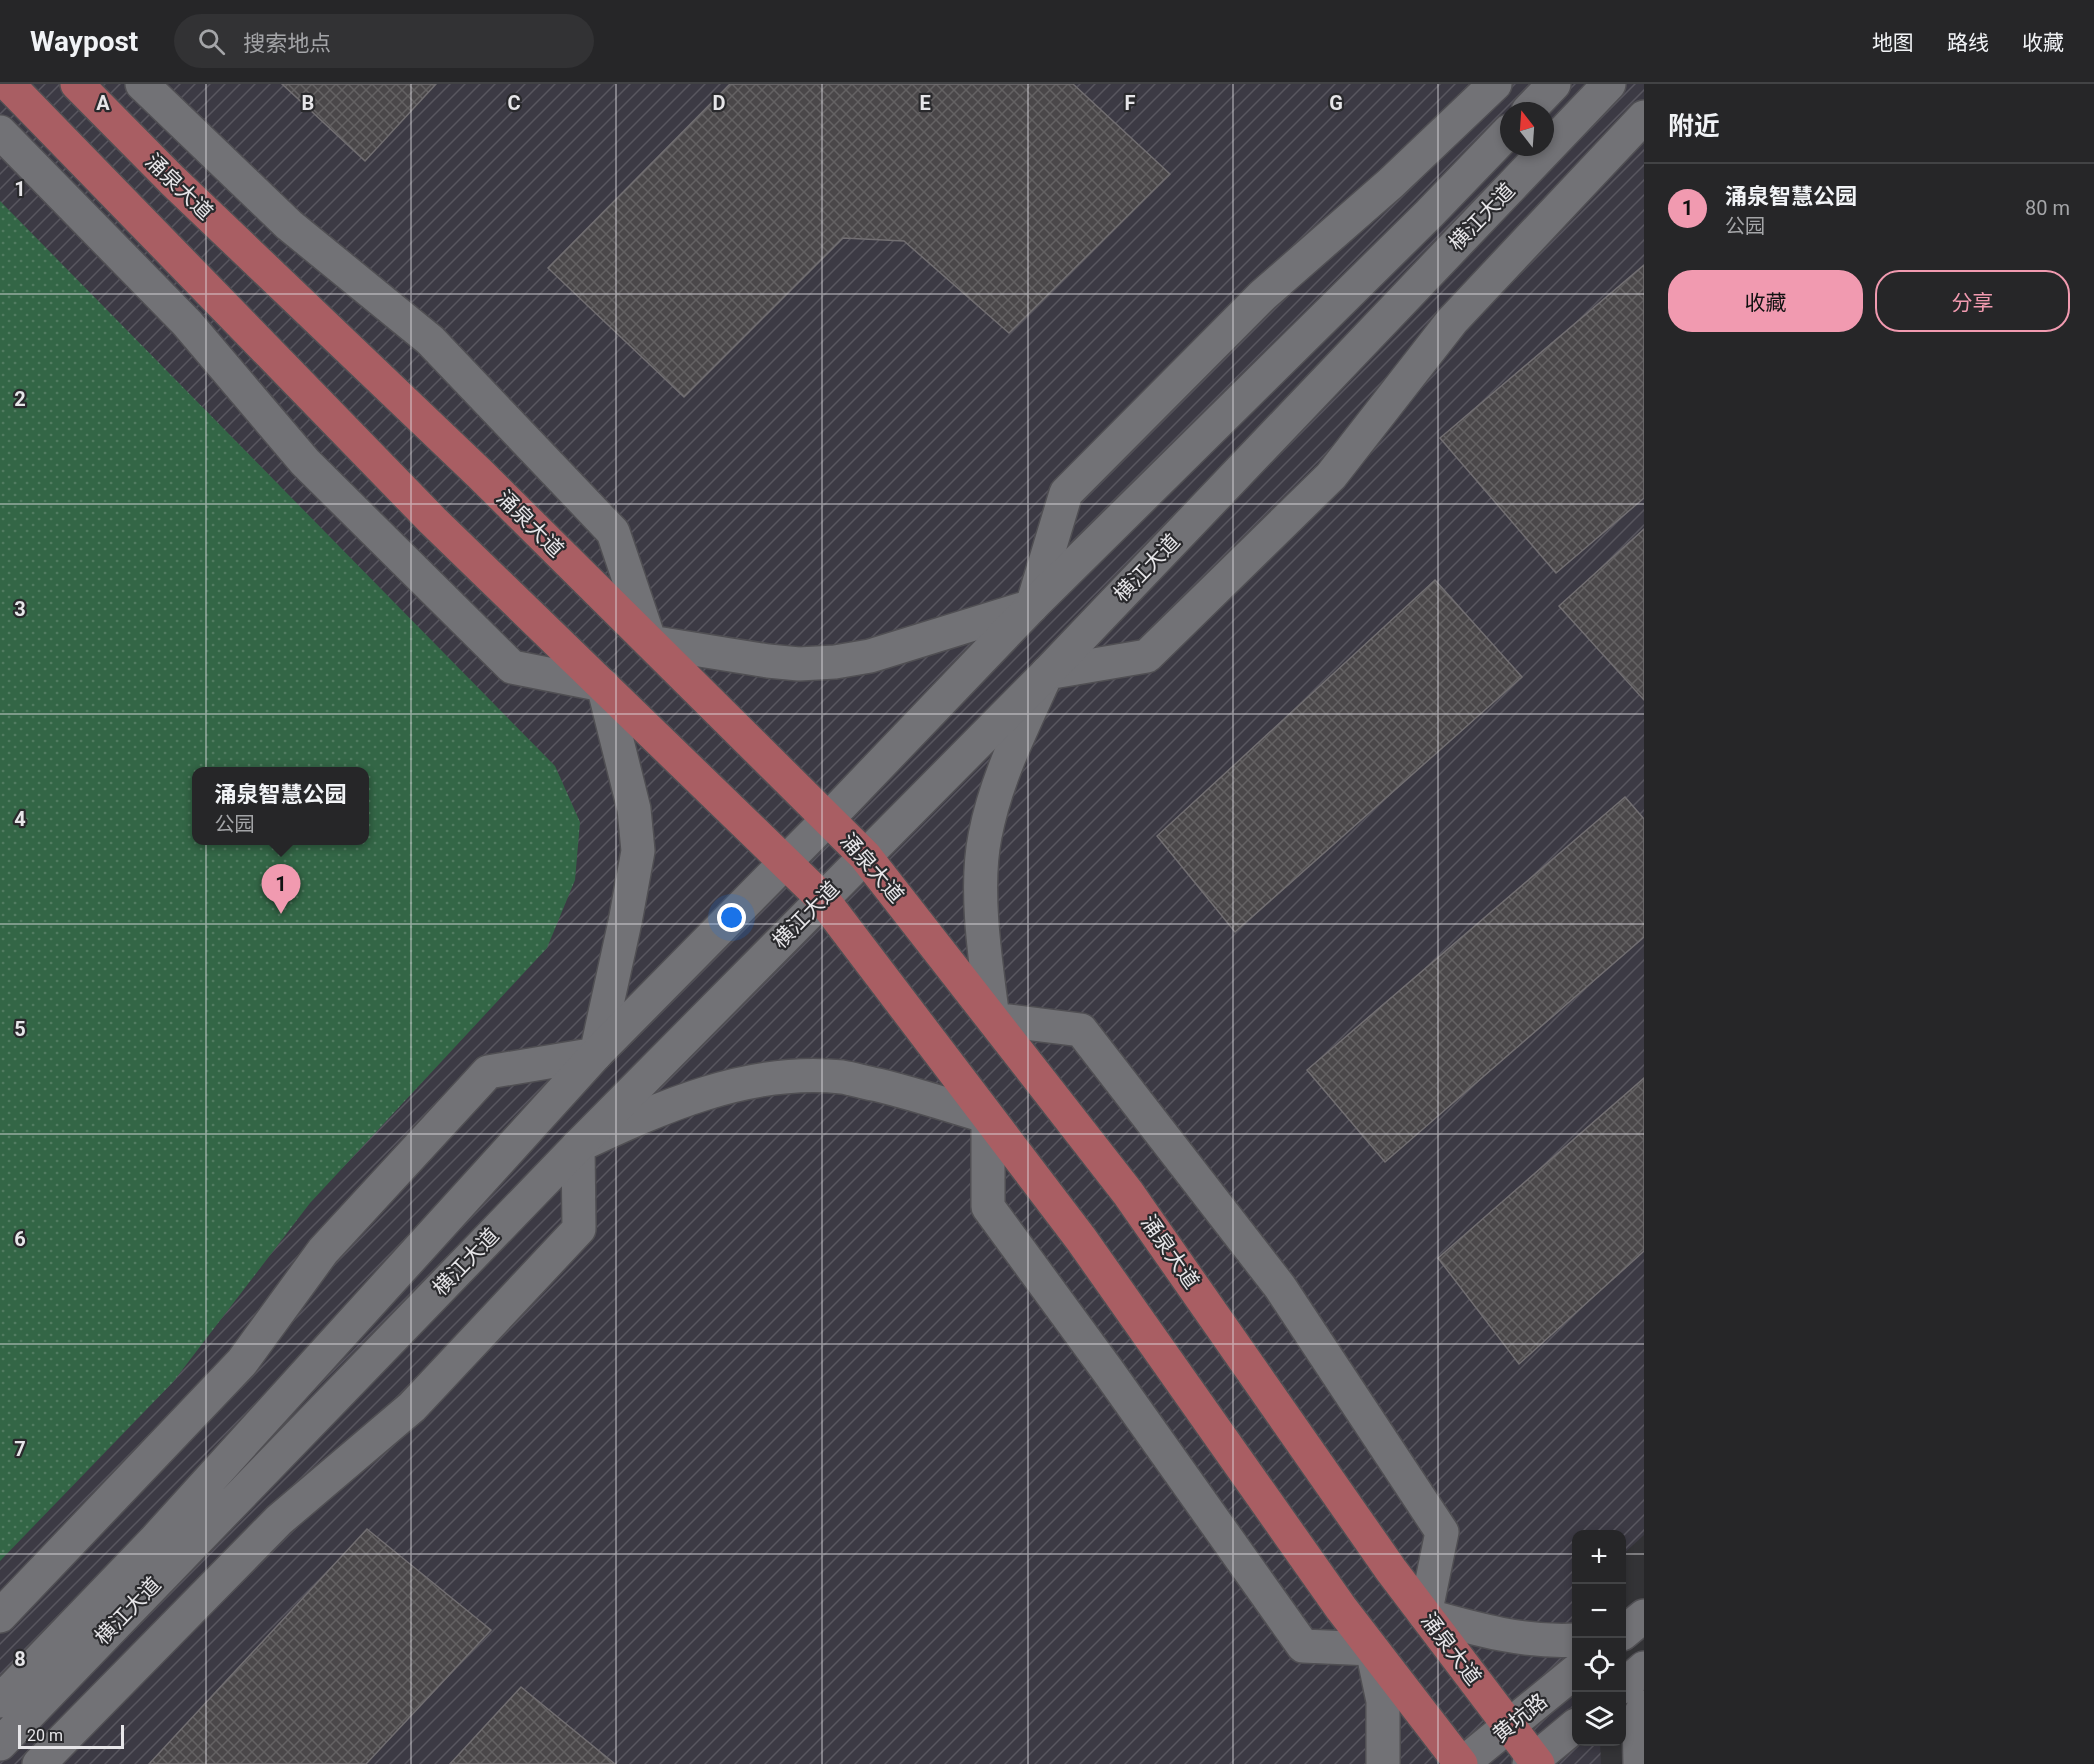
<!DOCTYPE html>
<html lang="zh">
<meta charset="utf-8">
<style>
body{margin:0;font-family:Roboto,"Noto Sans SC",sans-serif;background:#323234;color:#f1f3f6}
.controls{position:absolute;right:18px;bottom:18px;display:grid;overflow:hidden;border-radius:12px;box-shadow:0 3px 9px #0003}
.controls button{width:54px;height:54px;display:grid;place-items:center;padding:0;border:0;border-bottom:2px solid #424345;background:#262628;color:#f1f3f6;font:30px sans-serif}
.compass{position:absolute;left:1500px;top:18px;width:54px;height:54px;border-radius:50%;background:#262628;box-shadow:0 3px 9px #0003;rotate:343deg}
.scale{position:absolute;left:18px;bottom:15px;width:106px;box-sizing:border-box;padding-left:6px;border:3px solid #e7e6e9;border-top:0;font-size:16px;line-height:21px;white-space:nowrap;color:#e7e6e9;-webkit-text-stroke:4px #29292c;paint-order:stroke}
.you{position:absolute;left:732px;top:834px;width:21px;height:21px;margin:-15px;border:4px solid #fff;border-radius:50%;background:#1a73e8;box-shadow:0 0 0 9px #1a73e833}
.badge{display:grid;place-items:center;width:39px;height:39px;border-radius:50%;background:#f19ab0;color:#111;font-size:20px;font-weight:700}
.pin{position:absolute;translate:-50% -50px;filter:drop-shadow(0 2px 3px #0008)}
.pin::after{content:'';position:absolute;top:32px;width:21px;height:18px;background:inherit;clip-path:polygon(0 0,100% 0,50% 100%)}
.popup{position:absolute;left:192px;top:683px;width:177px;height:78px;box-sizing:border-box;display:grid;place-content:center;border-radius:12px;background:#262628;filter:drop-shadow(0 2px 4px #0005);font-size:20px;white-space:nowrap;color:#a4a5a8}
.popup b{font-size:22px;color:#f1f3f6}
.popup::after{content:'';position:absolute;left:50%;top:100%;margin-left:-12px;border:12px solid transparent;border-top-color:#262628}
.list{margin:0;padding:0;list-style:none}
h2{display:flex;justify-content:space-between;align-items:center;height:78px;margin:0;padding:0 24px;font-size:26px}
h2 small{font-size:20px;font-weight:400;color:#a4a5a8}
.list li{display:grid;grid-template-columns:39px 1fr auto;gap:18px;align-items:center;box-sizing:border-box;height:90px;padding:0 24px;border-top:2px solid #424345}
.list b{display:block;font-size:22px;white-space:nowrap}
.list p{margin:0;font-size:20px;white-space:nowrap;color:#a4a5a8}
.list em{font-size:20px;font-style:normal;color:#a4a5a8}
.actions{display:flex;gap:12px;padding:18px 24px}
.actions a{flex:1;padding:14px 0;border:2px solid #f19ab0;border-radius:24px;text-align:center;font-size:21px;color:#f19ab0}
.actions .main{background:#f19ab0;color:#111}
.icon{flex:none;width:33px;height:33px;fill:none;stroke:currentColor;stroke-width:2;stroke-linecap:round;stroke-linejoin:round}
.map{position:relative;flex:none;width:1644px;height:1680px;overflow:hidden}
header{display:flex;align-items:center;gap:36px;box-sizing:border-box;height:84px;padding:0 30px;background:#262628;border-bottom:2px solid #424345}
header strong{font-size:28px}
nav{display:flex;gap:33px;margin-inline-start:auto;font-size:21px}
.search{width:420px;height:54px;background:#323234;display:flex;align-items:center;gap:15px;box-sizing:border-box;padding:0 21px;border-radius:33px;color:#a4a5a8;font-size:22px}
main{display:flex}
aside{flex:1;background:#262628}
.map>svg:first-child{display:block}
.industrial{fill:url(#industrial-furrows);fill-rule:evenodd}
.park{fill:url(#park-dots);fill-rule:evenodd}
.building{fill:url(#building-cross-hatch);stroke:#726f72;stroke-width:1.5}
.lines{fill:none;stroke-linecap:round;stroke-linejoin:round}
.tertiary-casing{stroke:#504f53;stroke-width:36}
.secondary-casing{stroke:#504f53;stroke-width:36}
.primary-casing{stroke:#504f53;stroke-width:36}
.tertiary{stroke:#727276;stroke-width:33}
.secondary{stroke:#727276;stroke-width:33}
.primary{stroke:#a95e63;stroke-width:33}
.grid{fill:none;stroke:#e7e6e9;stroke-width:1.5;stroke-opacity:0.55}
.labels{text-anchor:middle;dominant-baseline:central;stroke-width:4.5;stroke-linejoin:round;paint-order:stroke}
.street-label{font-size:21px;fill:#e7e6e9;stroke:#29292c}
.grid-label{font-size:20px;text-anchor:middle;font-weight:bold;fill:#e7e6e9;stroke:#29292c;stroke-width:4.5;stroke-linejoin:round;paint-order:stroke}
</style>
<header>
<strong>Waypost</strong>
<div class="search"><svg class="icon" aria-label="search" viewBox="0 0 24 24"><circle cx="10" cy="10" r="6"/><path d="M15 15l6 6"/></svg>搜索地点</div>
<nav><a>地图</a><a>路线</a><a>收藏</a></nav>
</header>
<main>
<div class="map">
<svg width="1644" height="1680" viewBox="0 0 1644 1680">
<defs>
<pattern id="industrial-furrows" width="10" height="10" patternUnits="userSpaceOnUse" patternTransform="scale(1.5)"><rect width="10" height="10" fill="#3c3a44"/><path d="M-1 1l2-2M0 10L10 0M9 11l2-2" fill="none" stroke="#58565f"/></pattern>
<pattern id="park-dots" width="8" height="8" patternUnits="userSpaceOnUse" patternTransform="scale(1.5)"><rect width="8" height="8" fill="#336646"/><path d="M2 2h.1M6 6h.1" fill="none" stroke="#517c61" stroke-width="1.8" stroke-linecap="round"/></pattern>
<pattern id="building-cross-hatch" width="8" height="8" patternUnits="userSpaceOnUse" patternTransform="scale(1.5)"><rect width="8" height="8" fill="#4a4749"/><path d="M0 0l8 8M0 8l8-8" fill="none" stroke="#646263"/></pattern>
</defs>
<rect width="100%" height="100%" fill="#333336"/>
<path class="industrial" d="M0,0H1644V1451L1622,1471V1450H1576V1658H1600L1601,1680H0ZM1509,27H1545V63H1509ZM197,688H365V756H197Z"/>
<path class="park" d="M0,117L555,682L580,738L575,796L547,864L310,1119L173,1298L0,1477ZM197,688H365V756H197Z"/>
<path class="building" d="M282,0H436L365,77Z
M730,0H1073L1170,90L1009,249L904,157L843,154L684,313L548,184Z
M1644,181V414L1556,489L1440,354Z
M1644,445V616L1559,522Z
M1435,496L1522,593L1235,848L1157,752Z
M1625,713L1644,735V853L1385,1078L1307,986Z
M1644,994V1167L1519,1280L1438,1174Z
M367,1445L491,1546L366,1680H149Z
M521,1603L615,1680H450Z"/>
<g class="lines">
<g class="tertiary-casing">
<path id="tertiary" d="M142,0L289,141L430,256L613,448L650,558L768,577L799,580L835,578L870,572L1032,522L1066,409L1263,211L1391,99L1495,0
M0,48L187,239L305,378L512,583L603,601L634,725L638,767L625,838L596,970L488,988L323,1167L242,1278L0,1532
M1622,1550L1644,1532
M1576,1556C1524,1559 1475,1545 1425,1531L1442,1448L1280,1203L1081,946L993,935C986,881 974,806 985,752C996,694 1023,642 1047,589L1147,572L1331,392L1452,237L1644,33
M1622,1603L1644,1584
M39,1680L279,1436L412,1323L579,1145L578,1062C661,1023 749,983 842,993C854,995 866,999 878,1001C915,1010 951,1022 988,1033V1123L1108,1287L1303,1562L1372,1565L1383,1617V1680
M1462,1680L1576,1587
M1529,1680L1576,1641
M1640,1680L1639,1633L1644,1623"/>
</g>
<g class="secondary-casing">
<path id="secondary" d="M1528,27L1554,0
M0,1617L154,1457L596,970L828,735L1032,522L1429,130L1509,47
M0,1660L578,1062L1047,589L1609,0"/>
</g>
<g class="primary-casing">
<path id="primary" d="M8,0L433,437L822,814L1081,1155L1341,1524L1461,1680
M77,0L172,96L480,390L865,772L1128,1109L1391,1486L1538,1680"/>
</g>
<use href="#tertiary" class="tertiary"/>
<use href="#secondary" class="secondary"/>
<use href="#primary" class="primary"/>
</g>
<path class="grid" d="M206,0V1680M411,0V1680M616,0V1680M822,0V1680M1028,0V1680M1233,0V1680M1438,0V1680M0,210H1644M0,420H1644M0,630H1644M0,840H1644M0,1050H1644M0,1260H1644M0,1470H1576M1622,1470H1644"/>
<g class="labels">
<g class="street-label">
<text transform="translate(179 103) rotate(44)">涌泉大道</text>
<text transform="translate(1482 133) rotate(-46)">横江大道</text>
<text transform="translate(530 440) rotate(45)">涌泉大道</text>
<text transform="translate(1147 484) rotate(-46)">横江大道</text>
<text transform="translate(872 784) rotate(49)">涌泉大道</text>
<text transform="translate(806 831) rotate(-45)">横江大道</text>
<text transform="translate(1170 1168) rotate(55)">涌泉大道</text>
<text transform="translate(466 1178) rotate(-46)">横江大道</text>
<text transform="translate(128 1527) rotate(-46)">横江大道</text>
<text transform="translate(1451 1565) rotate(53)">涌泉大道</text>
<text transform="translate(1520 1634) rotate(-39)">黄坑路</text>
</g>
</g>
<g class="grid-label">
<text x="103" y="26">A</text>
<text x="308" y="26">B</text>
<text x="514" y="26">C</text>
<text x="719" y="26">D</text>
<text x="925" y="26">E</text>
<text x="1130" y="26">F</text>
<text x="1336" y="26">G</text>
<text x="20" y="112">1</text>
<text x="20" y="322">2</text>
<text x="20" y="532">3</text>
<text x="20" y="742">4</text>
<text x="20" y="952">5</text>
<text x="20" y="1162">6</text>
<text x="20" y="1372">7</text>
<text x="20" y="1582">8</text>
</g>
</svg>
<div class="controls">
<button>+</button>
<button>−</button>
<button><svg class="icon" aria-label="locate" viewBox="0 0 24 24"><circle cx="12" cy="12" r="6"/><path d="M12 2v4M12 18v4M2 12h4M18 12h4"/></svg></button>
<button><svg class="icon" aria-label="layers" viewBox="0 0 24 24"><path d="M12 4l9 5-9 5-9-5zM3 14l9 5 9-5"/></svg></button>
</div>
<svg class="compass" viewBox="-18 -18 36 36"><path d="M0-13l5 13h-10z" fill="#e53935"/><path d="M0 13l5-13h-10z" fill="#a4a5a8"/></svg>
<div class="scale">20 m</div>
<div class="you"></div>
<div class="pin badge" style="left:281px;top:830px">1</div>
<div class="popup"><b>涌泉智慧公园</b>公园</div>
</div>
<aside>
<h2>附近<small></small></h2>
<ul class="list">
<li><span class="badge">1</span><div><b>涌泉智慧公园</b><p>公园</p></div><em>80 m</em></li>
</ul>
<div class="actions"><a class="main">收藏</a><a>分享</a></div>
</aside>
</main>
